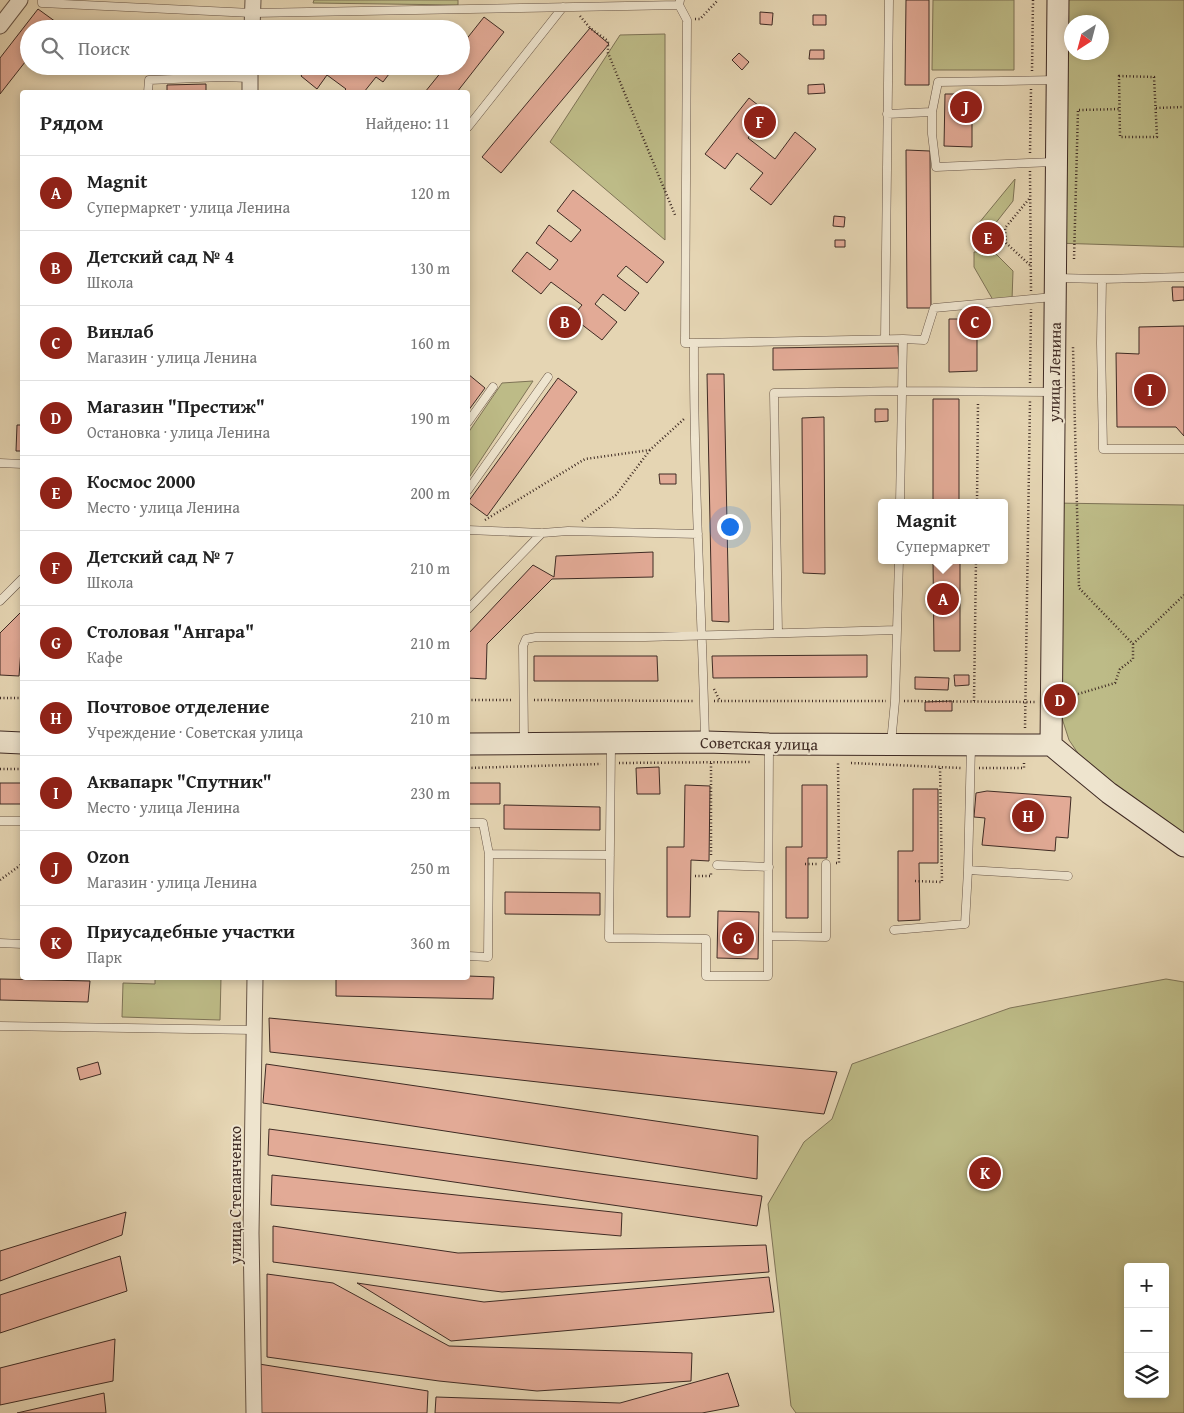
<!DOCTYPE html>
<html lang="ru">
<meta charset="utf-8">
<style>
body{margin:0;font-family:"Gentium Book Plus",serif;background:#f2f2f2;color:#222}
.controls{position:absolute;right:15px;bottom:15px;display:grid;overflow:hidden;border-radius:5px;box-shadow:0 2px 8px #0003}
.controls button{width:45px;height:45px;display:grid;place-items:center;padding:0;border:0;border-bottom:1px solid #e0e0e0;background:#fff;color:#222;font:25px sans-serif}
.compass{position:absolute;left:1064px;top:15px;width:45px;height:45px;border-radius:50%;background:#fff;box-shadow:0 2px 8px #0003;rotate:216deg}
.you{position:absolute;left:729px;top:526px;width:18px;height:18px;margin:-12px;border:4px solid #fff;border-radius:50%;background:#1a73e8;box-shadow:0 0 0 8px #1a73e833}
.badge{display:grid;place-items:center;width:32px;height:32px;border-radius:50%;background:#8f2418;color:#fff;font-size:16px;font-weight:700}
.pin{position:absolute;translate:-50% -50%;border:2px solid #fff;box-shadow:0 1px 5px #0006}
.popup{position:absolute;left:878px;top:499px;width:130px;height:65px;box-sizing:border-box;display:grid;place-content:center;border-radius:5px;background:#fff;filter:drop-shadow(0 1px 4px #0005);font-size:16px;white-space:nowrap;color:#767676}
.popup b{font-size:19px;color:#222}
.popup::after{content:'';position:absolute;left:50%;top:100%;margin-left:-10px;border:10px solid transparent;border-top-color:#fff}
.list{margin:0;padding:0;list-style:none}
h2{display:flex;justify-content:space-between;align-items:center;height:65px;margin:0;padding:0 20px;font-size:21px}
h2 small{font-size:16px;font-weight:400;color:#767676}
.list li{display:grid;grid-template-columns:32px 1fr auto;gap:15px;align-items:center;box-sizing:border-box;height:75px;padding:0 20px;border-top:1px solid #e0e0e0}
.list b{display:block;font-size:19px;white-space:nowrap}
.list p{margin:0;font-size:16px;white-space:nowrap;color:#767676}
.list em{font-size:16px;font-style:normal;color:#767676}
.icon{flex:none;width:28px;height:28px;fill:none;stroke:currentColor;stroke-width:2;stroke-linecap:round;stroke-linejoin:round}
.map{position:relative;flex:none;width:1184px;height:1413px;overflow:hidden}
.search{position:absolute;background:#fff;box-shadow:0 2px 8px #0003;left:20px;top:20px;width:450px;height:55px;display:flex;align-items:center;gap:12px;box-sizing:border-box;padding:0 18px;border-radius:28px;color:#767676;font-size:19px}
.panel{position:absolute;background:#fff;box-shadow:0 2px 8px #0003;left:20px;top:90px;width:450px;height:890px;border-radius:5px}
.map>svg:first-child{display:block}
.green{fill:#bdbb87;stroke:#7e7356;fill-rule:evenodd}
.building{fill:#e2aa96;stroke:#3f2b24}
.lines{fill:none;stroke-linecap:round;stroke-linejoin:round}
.lane-casing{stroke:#685648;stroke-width:9}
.street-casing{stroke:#685648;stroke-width:17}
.secondary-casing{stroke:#3f2b24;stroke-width:23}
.path{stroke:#3f2b24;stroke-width:2.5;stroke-dasharray:1 2.5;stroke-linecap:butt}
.lane{stroke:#eee4ce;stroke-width:8}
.street{stroke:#eee4ce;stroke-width:15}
.secondary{stroke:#eee4ce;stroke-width:21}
.labels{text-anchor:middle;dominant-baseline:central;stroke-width:4;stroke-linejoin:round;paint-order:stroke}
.street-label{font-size:16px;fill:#3f2b24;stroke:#eee4ce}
</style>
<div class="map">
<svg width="1184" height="1413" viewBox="0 0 1184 1413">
<rect width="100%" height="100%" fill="#e5d5b3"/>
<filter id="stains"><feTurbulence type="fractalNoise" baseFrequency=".004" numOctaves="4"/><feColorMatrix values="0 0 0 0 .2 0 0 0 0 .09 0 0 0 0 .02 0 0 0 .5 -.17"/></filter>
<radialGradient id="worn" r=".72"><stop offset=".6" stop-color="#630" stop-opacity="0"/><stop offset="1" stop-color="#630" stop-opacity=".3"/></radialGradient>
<path class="green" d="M314,0H458V5L313,3Z
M933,0H1014V70H932Z
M1058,0H1184V247L1054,243ZM1072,22H1102V52H1072Z
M665,34V240L550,142L620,35Z
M1015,179L1013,201L991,229H974Z
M993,251L1013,271L1012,300H993L974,267V252Z
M533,381L468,479V433L502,383Z
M1054,503L1184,505V834L1084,762L1069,740L1060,712Z
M155,978H221L220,1020L122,1017L123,983L155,984Z
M1166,979L1184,982V1413H796L791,1406L768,1204L804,1142L832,1119L852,1064L1010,1008ZM1128,1267H1165V1394H1128Z"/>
<path class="building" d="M906,0H929V85H905Z
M38,9L56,22L51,29H29V57L0,94V58Z
M760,12L773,13L772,25L760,24Z
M813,15H826V25H813Z
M484,17L504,32L457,92H425L446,66H461V46Z
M590,28L609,44L501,173L482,157Z
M810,50H824V59H809Z
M739,53L749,62L742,70L732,60Z
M308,66H395L383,82L376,77L364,92H343L346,89L327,75L317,89L301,76Z
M206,84V92H167V85Z
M824,84L825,93L808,94V85Z
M945,94H972V147L944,146Z
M749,98L768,113L748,138L775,159L795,132L816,149L771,205L750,189L763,173L737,153L725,169L705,154Z
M906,150L930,151L931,308H907Z
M573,190L664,262L647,283L626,266L617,276L639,293L625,311L603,294L595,304L617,322L602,340L572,317L582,305L551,282L541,294L512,271L527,252L550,270L558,260L536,243L549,225L571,242L581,230L557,211Z
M834,216L845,217L844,227L833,226Z
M835,240H845V247H835Z
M1172,287H1184V300L1173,301Z
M949,319H977V371L949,372Z
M559,325H570L571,336H560Z
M1184,326V436L1176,427H1117L1116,353L1139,354V327Z
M898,346L899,368L773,370V348Z
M468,374L485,388L468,411Z
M707,374H724L729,622L712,621Z
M558,378L577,392L487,516L468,502Z
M933,399H959V503H933Z
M875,409H888V421L875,422Z
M824,417L825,574L803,573L802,418Z
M17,425H22V451H16Z
M659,474H676V484H660Z
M653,552V577L552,579L487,644L486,679L468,678V634L533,565L554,577L556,556Z
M933,560H960V651H934Z
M22,611V648L21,650L19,676L0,675V633Z
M867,655V677L713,678L712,656Z
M534,656H657L658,681H534Z
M954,675H969V685L955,686Z
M915,677L949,678L948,690L915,689Z
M952,701V711H925V702Z
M659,767L660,794H637L636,768Z
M0,783H22V804H0Z
M468,783H500V804H468Z
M685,785L710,786L709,861L691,860L690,917H667V847H684Z
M802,785H827V858H808V918H786V847H802Z
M913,789H938V863H919L920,920L898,921V851H913Z
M987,791L1071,797L1068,838L1056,837L1055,851L982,845L985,818L974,817L976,793Z
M504,805L600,807V830L504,829Z
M505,892L600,893V915L505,914Z
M718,911L759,912L758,959L717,958Z
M468,976L494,977L493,999L336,996V978H468Z
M0,979L90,981L88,1002L0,1000Z
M269,1018L837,1072L824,1114L270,1052Z
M98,1062L101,1074L80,1080L77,1068Z
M266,1064L758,1136L757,1179L263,1103Z
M269,1129L762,1196L757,1226L268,1155Z
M272,1175L622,1213L621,1236L271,1205Z
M126,1212L122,1235L0,1281V1251Z
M273,1226L458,1253L766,1245L769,1272L502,1292L273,1262Z
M120,1256L127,1291L0,1333V1295Z
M267,1274L333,1283L449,1346L692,1353L691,1381L537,1391L439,1381L267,1357Z
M769,1277L774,1312L451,1341L357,1283L484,1302Z
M115,1339L113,1381L0,1405V1368Z
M259,1364L428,1391L427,1413H259Z
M728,1373L739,1406L702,1413H435L436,1397L620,1403Z
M104,1393L106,1413H17Z"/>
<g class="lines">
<g class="lane-casing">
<path id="lane" d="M42,0V3L252,13L679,5
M680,0L679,5L687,20L685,343H694C693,475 702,608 705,740
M148,92L149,80L222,77L250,78
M887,114L932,112
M468,127L563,7
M1054,162L936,167L932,134V112L938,82L1057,80
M1184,277L1102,279L1101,343L1103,449H1184
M1057,278L1102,279
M885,339L889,0
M694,343L903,339
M468,422L493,387
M0,463L22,464
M468,490L548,377
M900,503L903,339L924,340L934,308L1053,297
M468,530L542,533L568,531L698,534
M0,601L22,579
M468,609L542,533
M897,630L899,560
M778,633L774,393L902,391L1052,392
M524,742L523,646L526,639L536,637H645L897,630L895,701L891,743
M611,745L609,938L706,939V976H768V936
M769,746L768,936L826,937V864
M971,746L968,870L1068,876
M0,821H22
M468,823H483L489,854L610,855
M717,865L769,867
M894,930L965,924L968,870
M0,943L22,944
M468,956L488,957L489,854
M0,1026L254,1030"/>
</g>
<g class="street-casing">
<path id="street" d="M0,26L20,0
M252,29L253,0
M250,92V66
M254,1413L251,1233L255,978"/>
</g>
<g class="secondary-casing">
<path id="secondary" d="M0,742L22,743
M468,744L706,742L769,744L1051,745
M1051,745L1058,0
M1051,745L1109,793L1184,846"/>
</g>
<path class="path" d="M580,16L590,28L608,41V53L675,215
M695,19H700L718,0
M223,29V20
M1032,71L1033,0
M1119,76L1154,77L1157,137H1120Z
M1156,108L1184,107
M1079,110L1120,109
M1030,153L1031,89
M1030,171L1031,291
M1029,199L1005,228L1006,243L1030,265
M1074,259L1078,110
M1030,383L1031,309
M977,503L978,402
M485,520L585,459L650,450L684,419
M582,521L616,495L650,450
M1133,644L1184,595
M714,689L720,701
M1068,697L1115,683L1120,669L1133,659V644L1079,588L1073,347
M0,698H22
M468,700H513
M534,700L693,701
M714,701H886
M904,701L1036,702
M974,701L976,560
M1025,728L1030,401
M619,763L751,762
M711,763V857
M851,763L961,768
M468,768L601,764
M979,768H1024V761
M0,769H22
M836,863H839L838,762
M805,864H818
M695,876H711V872
M0,880L22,864
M915,881L942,882L940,767"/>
<use href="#lane" class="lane"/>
<use href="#street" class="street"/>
<use href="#secondary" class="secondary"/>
</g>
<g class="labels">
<g class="street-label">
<text transform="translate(1054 372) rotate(-89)">улица Ленина</text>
<text transform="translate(759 743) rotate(1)">Советская улица</text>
<text transform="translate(235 1195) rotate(-90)">улица Степанченко</text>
</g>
</g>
<rect width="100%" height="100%" filter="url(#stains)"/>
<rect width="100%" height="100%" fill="url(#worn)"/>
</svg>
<div class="controls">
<button>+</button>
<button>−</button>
<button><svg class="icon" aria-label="layers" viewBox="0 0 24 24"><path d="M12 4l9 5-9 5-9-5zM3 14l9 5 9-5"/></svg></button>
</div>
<svg class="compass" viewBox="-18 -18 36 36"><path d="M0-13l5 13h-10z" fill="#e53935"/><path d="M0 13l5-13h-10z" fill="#767676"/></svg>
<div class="you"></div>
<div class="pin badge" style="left:943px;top:599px">A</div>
<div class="popup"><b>Magnit</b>Супермаркет</div>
<div class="pin badge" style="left:565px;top:322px">B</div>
<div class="pin badge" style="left:975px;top:322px">C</div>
<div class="pin badge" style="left:1060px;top:700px">D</div>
<div class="pin badge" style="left:988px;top:238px">E</div>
<div class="pin badge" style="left:760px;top:122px">F</div>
<div class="pin badge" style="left:738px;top:938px">G</div>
<div class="pin badge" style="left:1028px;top:816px">H</div>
<div class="pin badge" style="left:1150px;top:390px">I</div>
<div class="pin badge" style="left:966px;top:107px">J</div>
<div class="pin badge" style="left:985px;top:1173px">K</div>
<div class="search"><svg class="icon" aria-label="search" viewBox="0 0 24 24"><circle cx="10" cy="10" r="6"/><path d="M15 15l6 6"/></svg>Поиск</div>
<section class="panel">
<h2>Рядом<small>Найдено: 11</small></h2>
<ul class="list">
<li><span class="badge">A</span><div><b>Magnit</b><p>Супермаркет · улица Ленина</p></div><em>120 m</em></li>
<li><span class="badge">B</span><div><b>Детский сад № 4</b><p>Школа</p></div><em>130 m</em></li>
<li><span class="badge">C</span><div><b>Винлаб</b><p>Магазин · улица Ленина</p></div><em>160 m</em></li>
<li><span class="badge">D</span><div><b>Магазин &quot;Престиж&quot;</b><p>Остановка · улица Ленина</p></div><em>190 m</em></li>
<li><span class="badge">E</span><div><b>Космос 2000</b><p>Место · улица Ленина</p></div><em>200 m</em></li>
<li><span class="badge">F</span><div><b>Детский сад № 7</b><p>Школа</p></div><em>210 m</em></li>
<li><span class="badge">G</span><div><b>Столовая &quot;Ангара&quot;</b><p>Кафе</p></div><em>210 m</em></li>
<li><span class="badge">H</span><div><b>Почтовое отделение</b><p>Учреждение · Советская улица</p></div><em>210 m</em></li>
<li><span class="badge">I</span><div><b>Аквапарк &quot;Спутник&quot;</b><p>Место · улица Ленина</p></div><em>230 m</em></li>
<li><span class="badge">J</span><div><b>Ozon</b><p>Магазин · улица Ленина</p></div><em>250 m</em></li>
<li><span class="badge">K</span><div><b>Приусадебные участки</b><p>Парк</p></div><em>360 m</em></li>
</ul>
</section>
</div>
